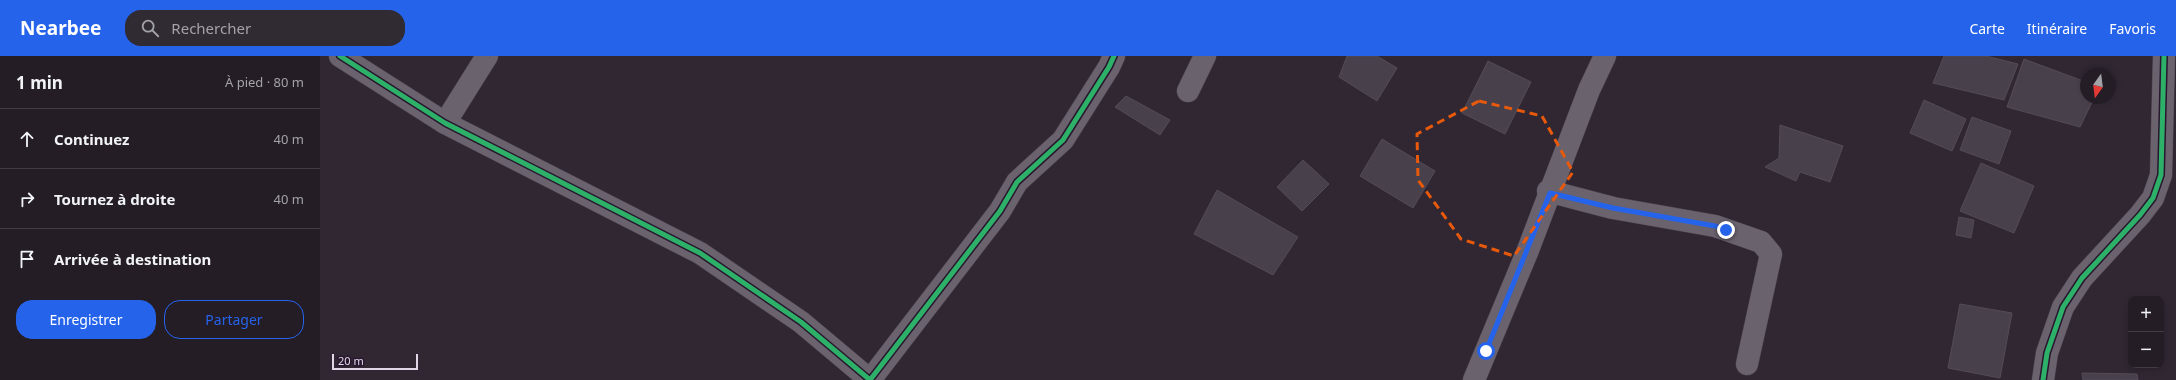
<!DOCTYPE html>
<html lang="fr">
<meta charset="utf-8">
<style>
body{margin:0;font-family:"Noto Sans",sans-serif;background:#302a32;color:#f1f3f6}
.controls{position:absolute;right:12px;bottom:12px;display:grid;overflow:hidden;border-radius:8px;box-shadow:0 2px 6px #0003}
.controls button{width:36px;height:36px;display:grid;place-items:center;padding:0;border:0;border-bottom:1px solid #413b43;background:#241d26;color:#f1f3f6;font:20px sans-serif}
.compass{position:absolute;left:1760px;top:12px;width:36px;height:36px;border-radius:50%;background:#241d26;box-shadow:0 2px 6px #0003;rotate:194deg}
.scale{position:absolute;left:12px;bottom:10px;width:86px;box-sizing:border-box;padding-left:4px;border:2px solid #e1d6e6;border-top:0;font-size:11px;line-height:14px;white-space:nowrap;color:#e1d6e6;-webkit-text-stroke:3px #28172f;paint-order:stroke}
.stop{position:absolute;width:12px;height:12px;margin:-9px;border:3px solid #2563eb;border-radius:50%;background:#fff}
.stop.end{background:#2563eb;border-color:#fff;box-shadow:0 1px 4px #0008}
.list{margin:0;padding:0;list-style:none}
h2{display:flex;justify-content:space-between;align-items:center;height:52px;margin:0;padding:0 16px;font-size:17px}
h2 small{font-size:13px;font-weight:400;color:#a3a2a7}
.list li{display:grid;grid-template-columns:26px 1fr auto;gap:12px;align-items:center;box-sizing:border-box;height:60px;padding:0 16px;border-top:1px solid #413b43}
.list b{display:block;font-size:15px;white-space:nowrap}
.list em{font-size:13px;font-style:normal;color:#a3a2a7}
.actions{display:flex;gap:8px;padding:12px 16px}
.actions a{flex:1;padding:9px 0;border:1px solid #2563eb;border-radius:16px;text-align:center;font-size:14px;color:#2563eb}
.actions .main{background:#2563eb;color:#fff}
.icon{flex:none;width:22px;height:22px;fill:none;stroke:currentColor;stroke-width:2;stroke-linecap:round;stroke-linejoin:round}
.map{position:relative;flex:none;width:1856px;height:324px;overflow:hidden}
header{display:flex;align-items:center;gap:24px;box-sizing:border-box;height:56px;padding:0 20px;background:#2563eb;color:#fff}
header strong{font-size:19px}
nav{display:flex;gap:22px;margin-inline-start:auto;font-size:14px}
.search{width:280px;height:36px;background:#302a32;display:flex;align-items:center;gap:10px;box-sizing:border-box;padding:0 14px;border-radius:16px;color:#a3a2a7;font-size:15px}
main{display:flex}
aside{flex:1;background:#241d26}
.map>svg:first-child{display:block}
</style>
<header>
<strong>Nearbee</strong>
<div class="search"><svg class="icon" aria-label="search" viewBox="0 0 24 24"><circle cx="10" cy="10" r="6"/><path d="M15 15l6 6"/></svg>Rechercher</div>
<nav><a>Carte</a><a>Itinéraire</a><a>Favoris</a></nav>
</header>
<main>
<aside>
<h2>1 min<small>À pied · 80 m</small></h2>
<ul class="list">
<li><svg class="icon" aria-label="ahead" viewBox="0 0 24 24"><path d="M12 20V5M6 11l6-6 6 6"/></svg><div><b>Continuez</b></div><em>40 m</em></li>
<li><svg class="icon" aria-label="right" viewBox="0 0 24 24"><path d="M7 20v-9h11M14 6l5 5-5 5"/></svg><div><b>Tournez à droite</b></div><em>40 m</em></li>
<li><svg class="icon" aria-label="arrive" viewBox="0 0 24 24"><path d="M6 21V4h12l-3 4 3 4H6"/></svg><div><b>Arrivée à destination</b></div></li>
</ul>
<div class="actions"><a class="main">Enregistrer</a><a>Partager</a></div>
</aside>
<div class="map">
<svg width="1856" height="324" viewBox="0 0 1856 324">
<rect width="100%" height="100%" fill="#302733"/>
<g fill="#48414c" stroke="#534b56">
<polygon points="1027,0 1057,0 1077,12 1057,45 1019,21"/>
<polygon points="1624,0 1666,0 1698,8 1684,44 1613,27"/>
<polygon points="1704,3 1766,26 1766,42 1774,42 1760,71 1687,51"/>
<polygon points="1168,5 1211,26 1185,78 1142,57"/>
<polygon points="806,40 850,64 840,79 795,51"/>
<polygon points="1604,44 1646,63 1632,95 1590,77"/>
<polygon points="1652,61 1691,75 1679,108 1640,94"/>
<polygon points="1460,69 1523,90 1510,126 1480,116 1476,125 1445,111 1459,102"/>
<polygon points="1062,83 1115,115 1093,152 1040,120"/>
<polygon points="983,104 1009,128 982,155 957,131"/>
<polygon points="1661,107 1714,130 1694,177 1640,155"/>
<polygon points="897,134 978,181 953,219 874,178"/>
<polygon points="1639,161 1654,164 1651,182 1636,179"/>
<polygon points="1640,248 1692,257 1680,322 1628,312"/>
<polygon points="1762,317 1817,318 1818,324 1763,324"/>
</g>
<g fill="none" stroke-linecap="round" stroke-linejoin="round">
<defs>
<g id="minor">
<polyline points="20,0 125,67 380,197 481,266 550,324"/>
<polyline points="868,35 885,0"/>
<polyline points="125,67 167,0"/>
<polyline points="1228,135 1293,152 1395,170 1441,186 1451,198 1427,308"/>
<polyline points="550,324 680,155 697,126 743,84 789,11 794,0"/>
<polyline points="1154,324 1208,194 1269,34 1285,0"/>
<polyline points="1723,324 1727,297 1743,251 1762,222 1820,159 1833,142 1841,119 1844,0"/>
</g>
</defs>
<use href="#minor" stroke="#4c444f" stroke-width="23"/>
<use href="#minor" stroke="#6a626d" stroke-width="22"/>
<defs>
<g id="cycleway">
<polyline points="20,0 125,67 380,197 481,266 550,324"/>
<polyline points="550,324 680,155 697,126 743,84 789,11 794,0"/>
<polyline points="1723,324 1727,297 1743,251 1762,222 1820,159 1833,142 1841,119 1844,0"/>
</g>
</defs>
<use href="#cycleway" stroke="#28172f" stroke-width="8"/>
<use href="#cycleway" stroke="#2db169" stroke-width="5"/>
</g>
<g fill="none" stroke-linecap="round" stroke-linejoin="round">
<polyline stroke="#2563eb" stroke-width="5" points="1166,295 1230,137 1293,152 1395,170 1406,174"/>
</g>
<path fill="none" stroke="#e8590c" stroke-width="3" stroke-dasharray="8 5" stroke-linejoin="round" d="M1159,45L1222,60L1253,116L1194,200L1141,183L1098,124L1097,78Z"/>
</svg>
<div class="controls">
<button>+</button>
<button>−</button>
</div>
<svg class="compass" viewBox="-18 -18 36 36"><path d="M0-13l5 13h-10z" fill="#e53935"/><path d="M0 13l5-13h-10z" fill="#a3a2a7"/></svg>
<div class="scale">20 m</div>
<div class="stop" style="left:1166px;top:295px"></div>
<div class="stop end" style="left:1406px;top:174px"></div>
</div>
</main>
